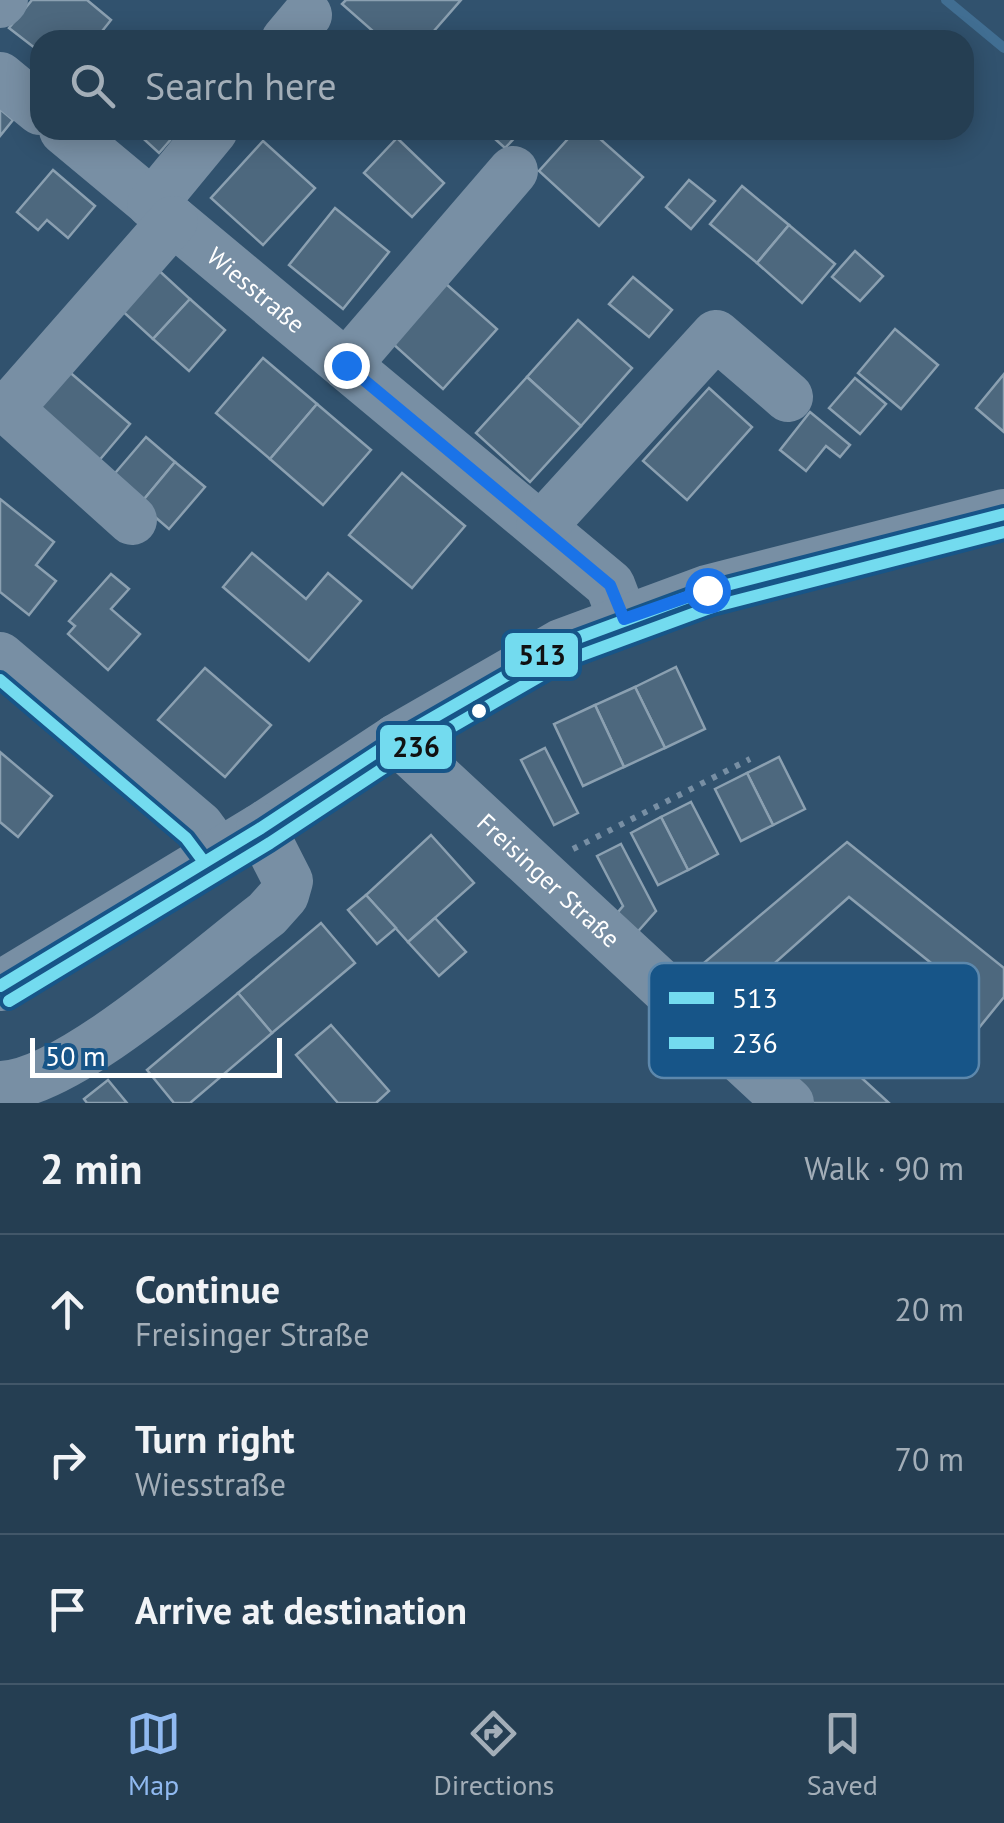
<!DOCTYPE html>
<meta charset="utf-8">
<style>
body{margin:0;font-family:"PT Sans",sans-serif;background:#31495c;color:#f1f3f6}
.scale{position:absolute;left:30px;bottom:25px;width:252px;box-sizing:border-box;padding-left:10px;border:5px solid #fff;border-top:0;font-size:28px;line-height:35px;white-space:nowrap;color:#fff;-webkit-text-stroke:8px #175588;paint-order:stroke}
.stop{position:absolute;width:30px;height:30px;margin:-22px;border:8px solid #1a73e8;border-radius:50%;background:#fff}
.stop.end{background:#1a73e8;border-color:#fff;box-shadow:0 2px 10px #0008}
.list{margin:0;padding:0;list-style:none}
h2{display:flex;justify-content:space-between;align-items:center;height:130px;margin:0;padding:0 40px;font-size:42px}
h2 small{font-size:32px;font-weight:400;color:#a3aeb8}
.list li{display:grid;grid-template-columns:65px 1fr auto;gap:30px;align-items:center;box-sizing:border-box;height:150px;padding:0 40px;border-top:2px solid #425769}
.list b{display:block;font-size:38px;white-space:nowrap}
.list p{margin:0;font-size:32px;white-space:nowrap;color:#a3aeb8}
.list em{font-size:32px;font-style:normal;color:#a3aeb8}
.icon{flex:none;width:55px;height:55px;fill:none;stroke:currentColor;stroke-width:2;stroke-linecap:round;stroke-linejoin:round}
.map{position:relative;flex:none;width:1004px;height:1103px;overflow:hidden}
.search{position:absolute;background:#253e52;box-shadow:0 5px 25px #0003;left:30px;right:30px;top:30px;height:110px;display:flex;align-items:center;gap:25px;box-sizing:border-box;padding:0 35px;border-radius:30px;color:#a3aeb8;font-size:38px}
.sheet{height:580px;background:#253e52}
nav{display:flex;justify-content:space-around;align-items:center;box-sizing:border-box;height:140px;border-top:2px solid #425769;background:#253e52;font-size:28px;color:#a3aeb8}
nav a{display:grid;justify-items:center;gap:5px}
nav .on{color:#90b9f0}
.map>svg:first-child{display:block}
</style>
<div class="map">
<svg width="1004" height="1103" viewBox="0 0 1004 1103">
<rect width="100%" height="100%" fill="#31526e"/>
<g fill="none" stroke-linecap="round" stroke-linejoin="round">
<polyline stroke="#416e92" stroke-width="10" points="946,0 1004,48"/>
</g>
<g fill="#4d687e" stroke="#8ba0b1" stroke-width="2.5">
<polygon points="32,0 87,0 111,20 95,40 40,40 40,52 9,28"/>
<polygon points="346,0 461,0 426,40 383,40 342,4"/>
<polygon points="0,109 13,120 0,136"/>
<polygon points="134,130 179,130 159,153"/>
<polygon points="485,130 522,130 505,148"/>
<polygon points="576,130 590,130 643,177 599,226 539,171"/>
<polygon points="397,138 444,183 412,217 364,173"/>
<polygon points="263,141 315,188 263,245 211,198"/>
<polygon points="53,170 95,206 68,238 47,220 38,230 17,212"/>
<polygon points="689,180 715,201 691,229 666,207"/>
<polygon points="742,186 789,225 757,263 710,224"/>
<polygon points="335,208 389,252 343,309 289,265"/>
<polygon points="789,225 835,264 802,303 757,263"/>
<polygon points="855,251 883,276 860,301 832,277"/>
<polygon points="154,266 190,299 153,339 118,307"/>
<polygon points="633,277 672,310 649,337 609,304"/>
<polygon points="445,283 497,329 443,389 392,343"/>
<polygon points="190,299 225,330 189,371 153,339"/>
<polygon points="578,320 632,368 581,426 527,377"/>
<polygon points="895,329 938,365 901,409 858,373"/>
<polygon points="263,358 317,404 270,459 216,413"/>
<polygon points="66,369 130,424 97,463 33,408"/>
<polygon points="1004,374 1004,432 976,408"/>
<polygon points="527,377 581,426 530,482 476,433"/>
<polygon points="855,378 886,404 860,434 829,408"/>
<polygon points="709,388 752,427 687,500 643,461"/>
<polygon points="317,404 371,450 323,505 270,459"/>
<polygon points="810,412 850,445 840,457 826,446 806,471 780,450"/>
<polygon points="146,437 175,462 140,504 110,479"/>
<polygon points="175,462 205,487 169,529 140,504"/>
<polygon points="402,473 465,526 412,588 349,535"/>
<polygon points="0,499 54,542 36,565 56,581 29,615 0,592"/>
<polygon points="252,553 306,599 328,573 361,601 309,661 223,587"/>
<polygon points="111,574 129,589 111,609 140,634 108,670 68,634 75,626 69,621"/>
<polygon points="676,667 705,729 665,748 635,687"/>
<polygon points="205,668 271,725 225,777 158,720"/>
<polygon points="635,687 665,748 624,767 595,705"/>
<polygon points="595,705 624,767 583,786 554,724"/>
<polygon points="545,748 578,813 554,825 521,760"/>
<polygon points="0,752 52,796 18,837 0,822"/>
<polygon points="779,757 805,809 773,825 747,773"/>
<polygon points="747,773 773,825 741,841 715,789"/>
<polygon points="691,802 718,854 688,870 661,817"/>
<polygon points="661,817 688,870 658,885 631,833"/>
<polygon points="431,835 474,883 408,942 366,895"/>
<polygon points="847,842 1004,968 1004,997 978,1029 937,995 951,979 849,897 749,986 736,971 724,982 705,962"/>
<polygon points="621,844 656,911 633,937 613,918 623,906 597,856"/>
<polygon points="366,895 396,928 377,944 348,910"/>
<polygon points="435,918 466,952 439,976 408,942"/>
<polygon points="321,923 355,963 272,1033 238,993"/>
<polygon points="238,993 272,1033 190,1103 174,1103 147,1070"/>
<polygon points="331,1025 389,1091 376,1103 338,1103 296,1055"/>
<polygon points="829,1048 889,1103 802,1103 776,1079 795,1058"/>
<polygon points="108,1080 127,1103 87,1103 84,1099"/>
</g>
<g fill="none" stroke-linecap="round" stroke-linejoin="round">
<polyline stroke="#788fa4" stroke-width="6" stroke-dasharray="5 8" stroke-linecap="butt" points="573,849 750,759"/>
<g stroke="#788fa4" stroke-width="50">
<polyline points="0,3 3,0"/>
<polyline points="286,40 307,15"/>
<polyline points="0,77 40,110"/>
<path id="s1" d="M64,130L610,585L623,619"/>
<polyline points="152,204 213,130"/>
<polyline points="346,365 513,171"/>
<polyline points="132,520 8,409 173,221"/>
<polyline points="541,527 716,335 788,397"/>
<polyline points="0,657 199,826 218,852"/>
<path id="s2" d="M396,739L789,1103"/>
<polyline points="0,986 261,828 396,739 561,644 707,590 1004,514"/>
<path d="M0,1086C68,1085 209,958 267,914L284,895L288,881L261,828"/>
</g>
<defs>
<polyline id="bus-1" points="0,986 261,828 396,739 561,644 707,590 1004,514"/>
<g id="bus-2">
<polyline points="0,680 186,838 204,862"/>
<polyline points="9,1001 270,843 405,754 568,660 712,607 1004,532"/>
</g>
</defs>
<use href="#bus-1" stroke="#175588" stroke-width="20"/>
<use href="#bus-2" stroke="#175588" stroke-width="20"/>
<use href="#bus-1" stroke="#73dbef" stroke-width="12"/>
<use href="#bus-2" stroke="#73dbef" stroke-width="12"/>
</g>
<g fill="none" stroke-linecap="round" stroke-linejoin="round">
<polyline stroke="#1a73e8" stroke-width="12" points="346,365 610,585 624,619 707,590"/>
</g>
<circle fill="#fff" stroke="#175588" stroke-width="4" cx="479" cy="711" r="9"/>
<g text-anchor="middle" stroke-width="8" stroke-linejoin="round" paint-order="stroke">
<g font-size="25" fill="#fff" stroke="#175588">
<text dy="9" stroke="none"><textPath href="#s1" startOffset="250">Wiesstraße</textPath></text>
<text dy="9" stroke="none"><textPath href="#s2" startOffset="208">Freisinger Straße</textPath></text>
</g>
</g>
<rect x="649" y="963" width="330" height="115" rx="15" fill="#175588" stroke="#5d88ac" stroke-width="2.5"/>
<rect x="669" y="992" width="45" height="12" fill="#73dbef"/>
<rect x="669" y="1037" width="45" height="12" fill="#73dbef"/>
<g font-size="28" fill="#fff">
<text x="732" y="1008">513</text>
<text x="732" y="1053">236</text>
</g>
<g stroke="#175588" stroke-width="4">
<rect x="503" y="631" width="77" height="48" rx="10" fill="#73dbef"/>
<rect x="378" y="723" width="76" height="48" rx="10" fill="#73dbef"/>
</g>
<g font-size="28" text-anchor="middle" font-weight="bold" fill="#111">
<text x="542" y="665">513</text>
<text x="416" y="757">236</text>
</g>
</svg>
<div class="scale">50 m</div>
<div class="stop" style="left:707px;top:590px"></div>
<div class="stop end" style="left:346px;top:365px"></div>
<div class="search"><svg class="icon" aria-label="search" viewBox="0 0 24 24"><circle cx="10" cy="10" r="6"/><path d="M15 15l6 6"/></svg>Search here</div>
</div>
<section class="sheet">
<h2>2 min<small>Walk · 90 m</small></h2>
<ul class="list">
<li><svg class="icon" aria-label="ahead" viewBox="0 0 24 24"><path d="M12 20V5M6 11l6-6 6 6"/></svg><div><b>Continue</b><p>Freisinger Straße</p></div><em>20 m</em></li>
<li><svg class="icon" aria-label="right" viewBox="0 0 24 24"><path d="M7 20v-9h11M14 6l5 5-5 5"/></svg><div><b>Turn right</b><p>Wiesstraße</p></div><em>70 m</em></li>
<li><svg class="icon" aria-label="arrive" viewBox="0 0 24 24"><path d="M6 21V4h12l-3 4 3 4H6"/></svg><div><b>Arrive at destination</b></div></li>
</ul>
</section>
<nav>
<a class="on"><svg class="icon" aria-label="map" viewBox="0 0 24 24"><path d="M3 6l6-2 6 2 6-2v14l-6 2-6-2-6 2zM9 4v14M15 6v14"/></svg>Map</a>
<a><svg class="icon" aria-label="directions" viewBox="0 0 24 24"><path d="M12 3l9 9-9 9-9-9zM9 14v-3h6M13 9l2 2-2 2"/></svg>Directions</a>
<a><svg class="icon" aria-label="saved" viewBox="0 0 24 24"><path d="M7 4h10v16l-5-4-5 4z"/></svg>Saved</a>
</nav>
